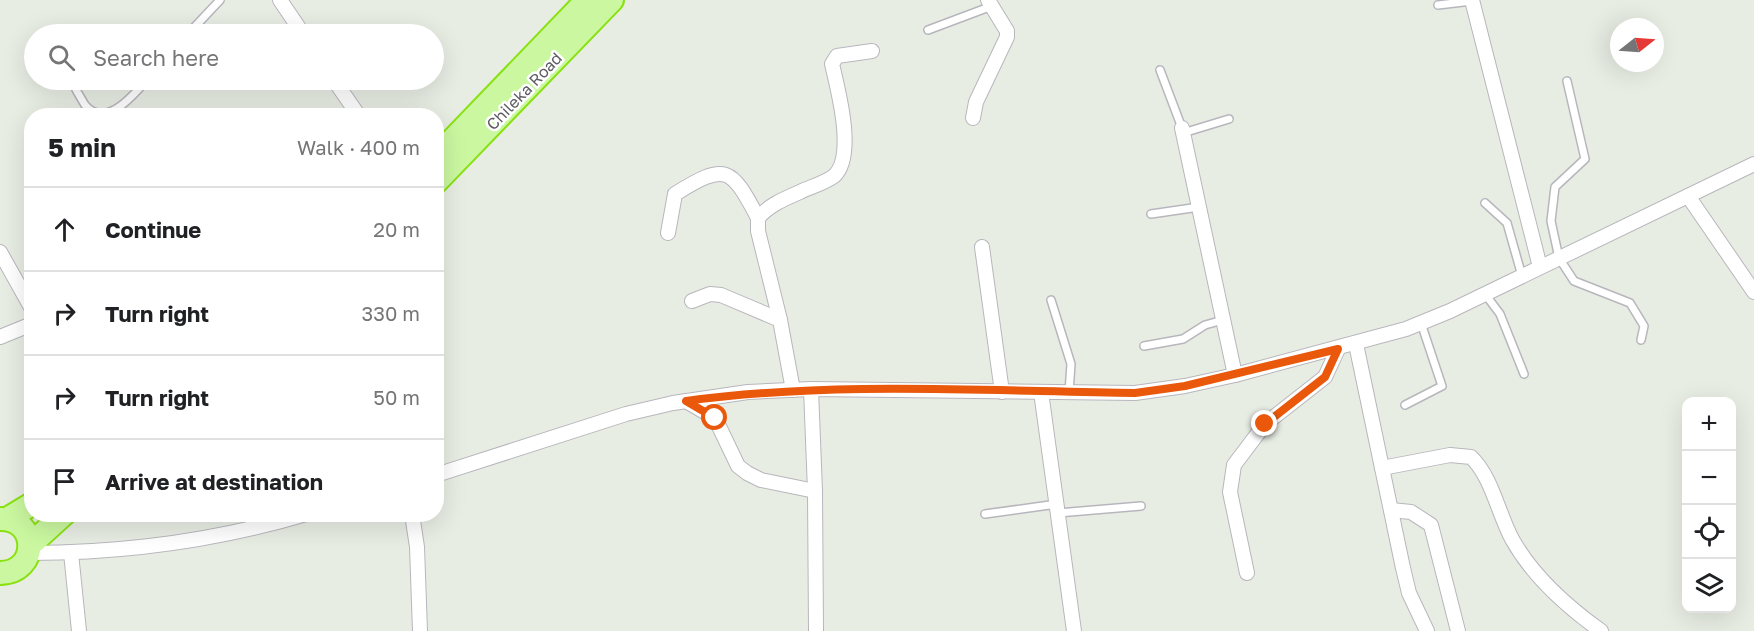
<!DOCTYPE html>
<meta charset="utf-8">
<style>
body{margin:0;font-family:"Golos Text",sans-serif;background:#f6f6f6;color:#202124}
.controls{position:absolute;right:18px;bottom:18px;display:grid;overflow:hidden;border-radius:12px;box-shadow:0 6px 24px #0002}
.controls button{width:54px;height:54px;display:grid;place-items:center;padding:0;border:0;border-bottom:2px solid #e0e0e0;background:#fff;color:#202124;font:30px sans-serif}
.compass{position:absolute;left:1610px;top:18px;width:54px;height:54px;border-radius:50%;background:#fff;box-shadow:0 6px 24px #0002;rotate:73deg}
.stop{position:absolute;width:18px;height:18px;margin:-14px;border:4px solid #ea580c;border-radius:50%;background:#fff}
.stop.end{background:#ea580c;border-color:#fff;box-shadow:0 2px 6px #0008}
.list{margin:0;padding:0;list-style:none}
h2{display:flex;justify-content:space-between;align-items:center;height:78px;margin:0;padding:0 24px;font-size:26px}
h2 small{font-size:20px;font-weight:400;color:#757577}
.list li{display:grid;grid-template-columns:39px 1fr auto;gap:18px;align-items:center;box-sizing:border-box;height:84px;padding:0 24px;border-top:2px solid #e0e0e0}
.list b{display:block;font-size:22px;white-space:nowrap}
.list em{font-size:20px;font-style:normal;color:#757577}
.icon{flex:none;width:33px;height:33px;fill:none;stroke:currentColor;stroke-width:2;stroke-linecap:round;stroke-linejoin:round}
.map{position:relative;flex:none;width:1754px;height:631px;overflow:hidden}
.search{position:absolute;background:#fff;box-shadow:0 6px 24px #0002;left:24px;top:24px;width:420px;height:66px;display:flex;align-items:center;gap:15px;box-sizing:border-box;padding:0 21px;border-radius:33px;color:#757577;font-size:22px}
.panel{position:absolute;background:#fff;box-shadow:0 6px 24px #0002;left:24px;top:108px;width:420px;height:414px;border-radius:24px}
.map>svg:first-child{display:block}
</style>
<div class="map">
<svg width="1754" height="631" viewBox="0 0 1754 631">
<rect width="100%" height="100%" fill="#e8ede4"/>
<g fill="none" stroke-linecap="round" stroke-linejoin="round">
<defs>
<g id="service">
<polyline points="1438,5 1472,1"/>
<polyline points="928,30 992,6"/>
<polyline points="188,34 220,0"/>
<polyline points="1160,70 1182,128"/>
<path d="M71,80C75,88 80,97 85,105C106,130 134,94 147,80"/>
<polyline points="1567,81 1585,159 1555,187 1551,221 1559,258 1574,281 1630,303 1644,326 1641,340"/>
<polyline points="1183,133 1229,119"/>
<polyline points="1485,203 1507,223 1522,276"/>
<polyline points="1151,214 1199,207"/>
<polyline points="1485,294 1500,314 1524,374"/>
<polyline points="1051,300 1071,364 1069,392"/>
<polyline points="1144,346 1183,339 1205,325 1223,320"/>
<polyline points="1405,405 1442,386 1421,323"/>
<polyline points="1058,513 1141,506"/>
<polyline points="985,514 1057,504"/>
</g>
<g id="minor">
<polyline points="280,0 303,34"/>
<polyline points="1472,0 1540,267"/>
<polyline points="334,80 359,116"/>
<polyline points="973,118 976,102 1007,37 1007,31 988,0"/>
<polyline points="1182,128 1235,375"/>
<polyline points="1688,196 1754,292"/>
<path d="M668,233L675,194C726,162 731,167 758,218"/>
<polyline points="982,247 1002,392"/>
<polyline points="0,252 32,309"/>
<polyline points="692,301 710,294 721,295 780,320"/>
<polyline points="0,337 32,324"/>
<polyline points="1356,344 1403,568 1409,593 1427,631"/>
<polyline points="811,389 815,491 816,631"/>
<path d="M793,390L780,320L758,231V218C769,205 784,199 800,192C810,187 825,183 834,176C856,156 838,90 832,64L837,56L872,51"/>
<polyline points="1041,392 1074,631"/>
<polyline points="686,401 715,418 738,466 747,473 761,480 815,491"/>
<path d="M1382,468L1450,455L1471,457C1492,477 1498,513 1512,539C1533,577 1566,606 1601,631"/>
<polyline points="436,475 626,414 673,403 748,392 811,389 1135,393 1185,386 1235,375 1406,329 1450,311 1754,164"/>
<polyline points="1391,510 1411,512 1431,525 1458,631"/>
<polyline points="412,514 417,547 420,631"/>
<path d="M30,553C124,553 215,541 306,514"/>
<polyline points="71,553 79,631"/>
<polyline points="1247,573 1230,492 1234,465 1265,424 1325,377 1338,349"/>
</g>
<g id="trunk">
<polyline points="436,157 587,0"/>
<polyline points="436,182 612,0"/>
<path d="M0,519C39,518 39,573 0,573"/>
<polyline points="7,519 32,504"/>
<polyline points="30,545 64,514"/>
</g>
</defs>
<use href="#service" stroke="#b8b6bd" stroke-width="10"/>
<use href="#minor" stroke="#b8b6bd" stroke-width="16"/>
<use href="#trunk" stroke="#89e110" stroke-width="26"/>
<use href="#service" stroke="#fff" stroke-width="7"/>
<use href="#minor" stroke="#fff" stroke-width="14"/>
<use href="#trunk" stroke="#caf7a0" stroke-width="22"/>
</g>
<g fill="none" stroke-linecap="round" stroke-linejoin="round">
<path stroke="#ea580c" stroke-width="8" d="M715,418L686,401C834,381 985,391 1135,393L1185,386L1338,349L1325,377L1265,424"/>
</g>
<g text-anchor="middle" stroke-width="5" stroke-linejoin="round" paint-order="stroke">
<g font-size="16" fill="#5e5c63" stroke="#fff">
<text transform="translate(524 91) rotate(-46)" y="6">Chileka Road</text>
</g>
</g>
</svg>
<div class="controls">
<button>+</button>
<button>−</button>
<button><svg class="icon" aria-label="locate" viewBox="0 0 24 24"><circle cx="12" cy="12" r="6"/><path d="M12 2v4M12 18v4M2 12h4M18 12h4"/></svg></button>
<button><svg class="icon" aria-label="layers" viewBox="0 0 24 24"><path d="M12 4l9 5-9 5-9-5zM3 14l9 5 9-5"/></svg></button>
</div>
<svg class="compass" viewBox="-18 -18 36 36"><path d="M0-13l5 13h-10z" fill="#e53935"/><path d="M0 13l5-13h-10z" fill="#757577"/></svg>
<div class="stop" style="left:715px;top:418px"></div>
<div class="stop end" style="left:1265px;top:424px"></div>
<div class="search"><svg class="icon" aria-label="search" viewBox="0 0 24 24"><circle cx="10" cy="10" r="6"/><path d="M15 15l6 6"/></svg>Search here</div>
<section class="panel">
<h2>5 min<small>Walk · 400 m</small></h2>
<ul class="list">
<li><svg class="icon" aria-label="ahead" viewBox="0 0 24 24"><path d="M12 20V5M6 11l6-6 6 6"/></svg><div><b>Continue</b></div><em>20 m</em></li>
<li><svg class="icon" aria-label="right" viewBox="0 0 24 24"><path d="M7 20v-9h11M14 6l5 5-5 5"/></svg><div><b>Turn right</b></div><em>330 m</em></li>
<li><svg class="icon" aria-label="right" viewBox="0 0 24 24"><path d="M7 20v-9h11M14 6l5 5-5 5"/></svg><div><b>Turn right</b></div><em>50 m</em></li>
<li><svg class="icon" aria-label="arrive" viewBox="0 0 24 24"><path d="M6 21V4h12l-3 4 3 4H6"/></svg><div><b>Arrive at destination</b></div></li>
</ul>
</section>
</div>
